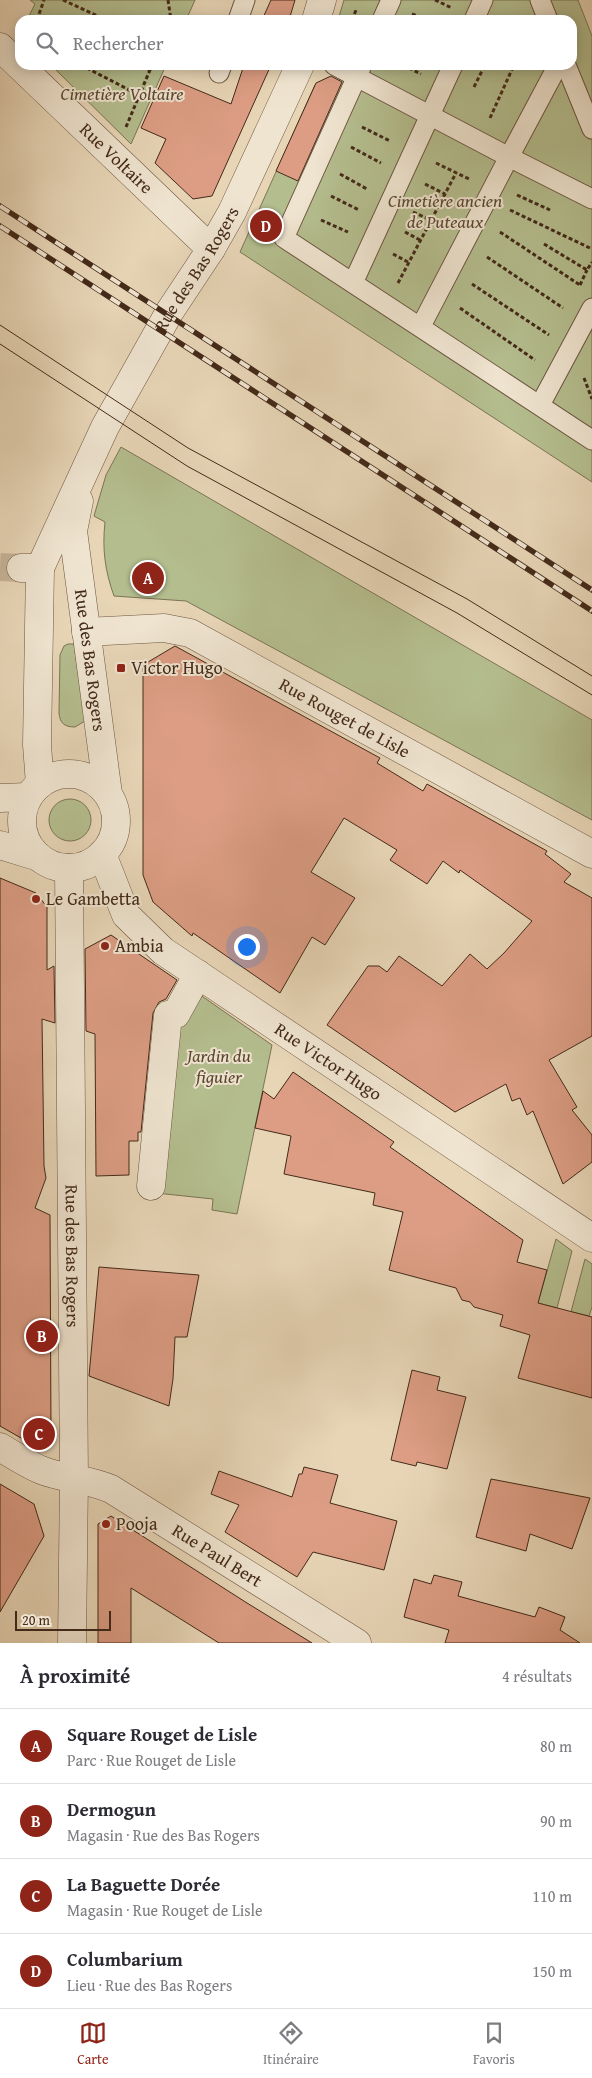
<!DOCTYPE html>
<html lang="fr">
<meta charset="utf-8">
<style>
body{margin:0;font-family:"Gentium Book Plus",serif;background:#f2f2f3;color:#2b2b33}
.scale{position:absolute;left:15px;bottom:12px;width:96px;box-sizing:border-box;padding-left:5px;border:2px solid #442a19;border-top:0;font-size:14px;line-height:18px;white-space:nowrap;color:#442a19;-webkit-text-stroke:4px #efe4d0;paint-order:stroke}
.you{position:absolute;left:246px;top:946px;width:18px;height:18px;margin:-12px;border:4px solid #fff;border-radius:50%;background:#1a73e8;box-shadow:0 0 0 8px #1a73e833}
.badge{display:grid;place-items:center;width:32px;height:32px;border-radius:50%;background:#8f2418;color:#fff;font-size:16px;font-weight:700}
.pin{position:absolute;translate:-50% -50%;border:2px solid #fff;box-shadow:0 1px 5px #0006}
.list{margin:0;padding:0;list-style:none}
h2{display:flex;justify-content:space-between;align-items:center;height:65px;margin:0;padding:0 20px;font-size:21px}
h2 small{font-size:16px;font-weight:400;color:#7c7c81}
.list li{display:grid;grid-template-columns:32px 1fr auto;gap:15px;align-items:center;box-sizing:border-box;height:75px;padding:0 20px;border-top:1px solid #e1e1e2}
.list b{display:block;font-size:19px;white-space:nowrap}
.list p{margin:0;font-size:16px;white-space:nowrap;color:#7c7c81}
.list em{font-size:16px;font-style:normal;color:#7c7c81}
.icon{flex:none;width:28px;height:28px;fill:none;stroke:currentColor;stroke-width:2;stroke-linecap:round;stroke-linejoin:round}
.map{position:relative;flex:none;width:592px;height:1643px;overflow:hidden}
.search{position:absolute;background:#fff;box-shadow:0 2px 12px #0003;left:15px;right:15px;top:15px;height:55px;display:flex;align-items:center;gap:12px;box-sizing:border-box;padding:0 18px;border-radius:15px;color:#7c7c81;font-size:19px}
.sheet{height:365px;background:#fff}
nav{display:flex;justify-content:space-around;align-items:center;box-sizing:border-box;height:70px;border-top:1px solid #e1e1e2;background:#fff;font-size:14px;color:#7c7c81}
nav a{display:grid;justify-items:center;gap:2px}
nav .on{color:#8f2418}
.map>svg:first-child{display:block}
</style>
<div class="map">
<svg width="592" height="1643" viewBox="0 0 592 1643">
<rect width="100%" height="100%" fill="#e7d5b6"/>
<filter id="stains"><feTurbulence type="fractalNoise" baseFrequency=".004" numOctaves="4"/><feColorMatrix values="0 0 0 0 .2 0 0 0 0 .09 0 0 0 0 .02 0 0 0 .5 -.17"/></filter>
<radialGradient id="worn" r=".72"><stop offset=".6" stop-color="#630" stop-opacity="0"/><stop offset="1" stop-color="#630" stop-opacity=".3"/></radialGradient>
<g fill="#b4bd8e" stroke="#7c7454">
<polygon points="30,0 195,0 186,20 27,20 35,4"/>
<polygon points="344,0 578,0 592,36 592,482 240,252 315,85 338,82 348,65 572,65 572,20 338,20"/>
<polygon points="51,65 166,65 131,144"/>
<path d="M121,447L592,720V820L186,601L114,596C105,571 102,549 105,522L94,516L106,475Z"/>
<path d="M68,644H74L85,721L75,727C64,727 60,723 59,713L60,655L64,646Z"/>
<circle cx="70" cy="820" r="21"/>
<polygon points="196,992 272,1045 237,1214 212,1210 213,1199 156,1193 175,1027"/>
<polygon points="556,1239 572,1251 557,1308 538,1303"/>
<polygon points="585,1259 592,1264 592,1307 589,1316 571,1312"/>
</g>
<g fill="#dc9d84" stroke="#442a19">
<polygon points="271,0 295,0 289,20 262,20"/>
<polygon points="244,65 271,65 212,196 193,199 155,163 166,139 141,128 164,76 231,104"/>
<polygon points="331,76 342,82 298,181 276,171 316,83"/>
<polygon points="175,646 380,758 377,763 423,791 427,784 547,851 545,854 571,874 564,882 592,898 592,1036 549,1060 577,1107 572,1110 592,1135 592,1162 563,1184 533,1111 527,1115 520,1098 512,1101 506,1084 455,1112 327,1025 368,966 379,966 387,972 399,956 442,986 470,954 487,969 504,953 532,921 460,870 459,873 443,861 427,884 390,860 397,850 344,818 311,872 355,898 325,945 312,937 280,993 193,933 192,936 153,902 143,875 143,665"/>
<polygon points="0,878 36,893 47,907 47,970 54,966 55,1023 42,1019 44,1166 46,1178 35,1208 50,1215 51,1436 35,1446 0,1426"/>
<polygon points="111,935 177,980 166,999 159,1002 153,1013 141,1132 138,1132 138,1141 129,1141 129,1175 96,1176 95,1034 86,1031 85,949"/>
<polygon points="293,1072 394,1142 390,1147 523,1240 517,1262 547,1270 538,1303 592,1317 592,1398 518,1378 530,1335 500,1326 503,1315 474,1307 470,1302 462,1300 456,1288 389,1270 403,1212 373,1205 375,1193 284,1174 291,1136 255,1128 263,1091 274,1099"/>
<polygon points="99,1267 199,1275 187,1337 175,1337 173,1379 169,1406 89,1376"/>
<polygon points="412,1370 440,1377 437,1390 466,1397 447,1469 417,1462 416,1466 391,1460"/>
<polygon points="304,1467 338,1475 330,1503 397,1521 384,1570 313,1552 297,1577 225,1532 239,1505 211,1494 219,1471 292,1497 299,1474 302,1474"/>
<polygon points="491,1479 590,1498 572,1549 530,1534 526,1551 476,1537"/>
<polygon points="0,1484 34,1504 44,1536 0,1612"/>
<polygon points="111,1516 247,1603 312,1643 219,1643 131,1588 131,1643 98,1643 98,1524"/>
<polygon points="434,1575 462,1582 458,1596 535,1617 539,1607 565,1617 560,1630 580,1643 445,1643 449,1630 404,1617 414,1579 431,1584"/>
</g>
<g fill="none" stroke-linecap="round" stroke-linejoin="round">
<polyline stroke="#c6b397" stroke-width="28" stroke-dasharray="28 14" stroke-linecap="butt" points="0,567 21,568"/>
<defs>
<g id="service">
<polyline points="540,0 548,20"/>
<polyline points="238,20 245,0"/>
<polyline points="382,20 391,0"/>
<polyline points="474,20 483,0"/>
<polyline points="334,65 509,157 558,65"/>
<polyline points="362,65 284,238 592,440"/>
<polyline points="566,65 592,129"/>
<polyline points="219,73 222,65"/>
<polyline points="353,283 453,65"/>
<polyline points="421,326 509,157 592,199"/>
<polyline points="540,405 592,308"/>
</g>
<g id="pedestrian">
<polyline points="21,568 40,568"/>
<polyline points="151,1186 168,1015 176,1014 198,974"/>
</g>
<g id="minor">
<path id="s1" d="M0,47L211,249"/>
<path id="s2" d="M86,632L164,628L190,633L592,854"/>
<polyline points="0,798 28,797"/>
<polyline points="0,845 39,857"/>
<path id="s3" d="M102,854L126,915L163,951L592,1238"/>
<path id="s4" d="M0,1447C13,1455 27,1464 41,1470C64,1479 89,1479 111,1489L357,1643"/>
</g>
<g id="tertiary">
<polyline points="316,20 322,0"/>
<path id="s5" d="M79,501L73,531L108,794"/>
<circle cx="69" cy="821" r="47"/>
<path id="s6" d="M40,784L37,745L40,568L105,427L170,311L211,249L232,212L300,65"/>
<path id="s7" d="M69,868L74,1479L72,1643"/>
</g>
</defs>
<use href="#service" stroke="#6d5540" stroke-width="21"/>
<use href="#pedestrian" stroke="#6d5540" stroke-width="29"/>
<use href="#minor" stroke="#6d5540" stroke-width="29"/>
<use href="#tertiary" stroke="#6d5540" stroke-width="29"/>
<g stroke="#442a19" stroke-width="3" stroke-dasharray="4 2.5" stroke-linecap="butt">
<polyline points="63,0 106,20"/>
<polyline points="168,0 171,20"/>
<polyline points="435,0 452,8"/>
<polyline points="412,14 427,20"/>
<polyline points="38,16 46,20"/>
<polyline points="505,16 513,20"/>
<polyline points="37,20 44,0"/>
<polyline points="352,20 356,10"/>
<polyline points="81,65 139,95"/>
<polyline points="140,65 150,70"/>
<polyline points="403,65 421,74"/>
<polyline points="474,87 485,65"/>
<polyline points="490,118 514,65"/>
<polyline points="126,127 152,65"/>
<polyline points="362,127 390,141"/>
<polyline points="351,147 381,163"/>
<polyline points="436,163 469,179"/>
<polyline points="340,174 367,189"/>
<polyline points="425,184 445,194"/>
<polyline points="517,195 550,210"/>
<polyline points="331,196 359,210"/>
<polyline points="510,210 592,249"/>
<polyline points="413,212 431,220"/>
<polyline points="321,220 348,232"/>
<polyline points="405,232 420,240"/>
<polyline points="500,232 580,285"/>
<polyline points="544,244 587,270 592,262"/>
<polyline points="393,254 408,262"/>
<polyline points="487,257 563,308"/>
<polyline points="398,283 456,173"/>
<polyline points="472,284 549,335"/>
<polyline points="580,285 587,270"/>
<polyline points="460,308 535,360"/>
<polyline points="584,378 592,399"/>
</g>
<use href="#service" stroke="#efe4d0" stroke-width="19"/>
<use href="#pedestrian" stroke="#efe4d0" stroke-width="28"/>
<use href="#minor" stroke="#efe4d0" stroke-width="28"/>
<use href="#tertiary" stroke="#efe4d0" stroke-width="28"/>
<g stroke="#442a19" stroke-width="1">
<polyline points="0,325 188,448 467,599 592,676"/>
<polyline points="0,344 187,466 457,613 592,695"/>
</g>
<defs>
<g id="rail">
<polyline points="0,206 592,590"/>
<polyline points="0,226 592,611"/>
</g>
</defs>
<use href="#rail" stroke="#442a19" stroke-width="5.5"/>
<use href="#rail" stroke="#efe4d0" stroke-width="4" stroke-dasharray="11" stroke-linecap="butt"/>
</g>
<g fill="#8f2418" stroke="#efe4d0" stroke-width="2">
<rect x="116" y="663" width="10" height="10" rx="2.5"/>
<circle cx="36" cy="899" r="5"/>
<circle cx="105" cy="946" r="5"/>
<circle cx="106" cy="1524" r="5"/>
</g>
<g text-anchor="middle" stroke-width="4" stroke-linejoin="round" paint-order="stroke">
<g font-size="18" font-style="italic" fill="#5a4730" stroke="#efe4d0">
<text x="122" y="100">Cimetière Voltaire</text>
<text x="445" y="207">Cimetière ancien<tspan x="445" dy="21">de Puteaux</tspan></text>
<text x="219" y="1062">Jardin du<tspan x="219" dy="21">figuier</tspan></text>
</g>
<g font-size="18" fill="#442a19" stroke="#efe4d0">
<text dy="6" stroke="none"><textPath href="#s1" startOffset="161">Rue Voltaire</textPath></text>
<text dy="6" stroke="none"><textPath href="#s6" startOffset="554">Rue des Bas Rogers</textPath></text>
<text dy="6" stroke="none"><textPath href="#s5" startOffset="161">Rue des Bas Rogers</textPath></text>
<text dy="6" stroke="none"><textPath href="#s2" startOffset="281">Rue Rouget de Lisle</textPath></text>
<text dy="6" stroke="none"><textPath href="#s3" startOffset="316">Rue Victor Hugo</textPath></text>
<text dy="6" stroke="none"><textPath href="#s7" startOffset="388">Rue des Bas Rogers</textPath></text>
<text dy="6" stroke="none"><textPath href="#s4" startOffset="245">Rue Paul Bert</textPath></text>
</g>
<g font-size="18" fill="#442a19" stroke="#efe4d0" text-anchor="start">
<text x="131" y="674">Victor Hugo</text>
<text x="46" y="905">Le Gambetta</text>
<text x="115" y="952">Ambia</text>
<text x="116" y="1530">Pooja</text>
</g>
</g>
<rect width="100%" height="100%" filter="url(#stains)"/>
<rect width="100%" height="100%" fill="url(#worn)"/>
</svg>
<div class="scale">20 m</div>
<div class="you"></div>
<div class="pin badge" style="left:148px;top:578px">A</div>
<div class="pin badge" style="left:42px;top:1336px">B</div>
<div class="pin badge" style="left:39px;top:1434px">C</div>
<div class="pin badge" style="left:266px;top:226px">D</div>
<div class="search"><svg class="icon" aria-label="search" viewBox="0 0 24 24"><circle cx="10" cy="10" r="6"/><path d="M15 15l6 6"/></svg>Rechercher</div>
</div>
<section class="sheet">
<h2>À proximité<small>4 résultats</small></h2>
<ul class="list">
<li><span class="badge">A</span><div><b>Square Rouget de Lisle</b><p>Parc · Rue Rouget de Lisle</p></div><em>80 m</em></li>
<li><span class="badge">B</span><div><b>Dermogun</b><p>Magasin · Rue des Bas Rogers</p></div><em>90 m</em></li>
<li><span class="badge">C</span><div><b>La Baguette Dorée</b><p>Magasin · Rue Rouget de Lisle</p></div><em>110 m</em></li>
<li><span class="badge">D</span><div><b>Columbarium</b><p>Lieu · Rue des Bas Rogers</p></div><em>150 m</em></li>
</ul>
</section>
<nav>
<a class="on"><svg class="icon" aria-label="map" viewBox="0 0 24 24"><path d="M3 6l6-2 6 2 6-2v14l-6 2-6-2-6 2zM9 4v14M15 6v14"/></svg>Carte</a>
<a><svg class="icon" aria-label="directions" viewBox="0 0 24 24"><path d="M12 3l9 9-9 9-9-9zM9 14v-3h6M13 9l2 2-2 2"/></svg>Itinéraire</a>
<a><svg class="icon" aria-label="saved" viewBox="0 0 24 24"><path d="M7 4h10v16l-5-4-5 4z"/></svg>Favoris</a>
</nav>
